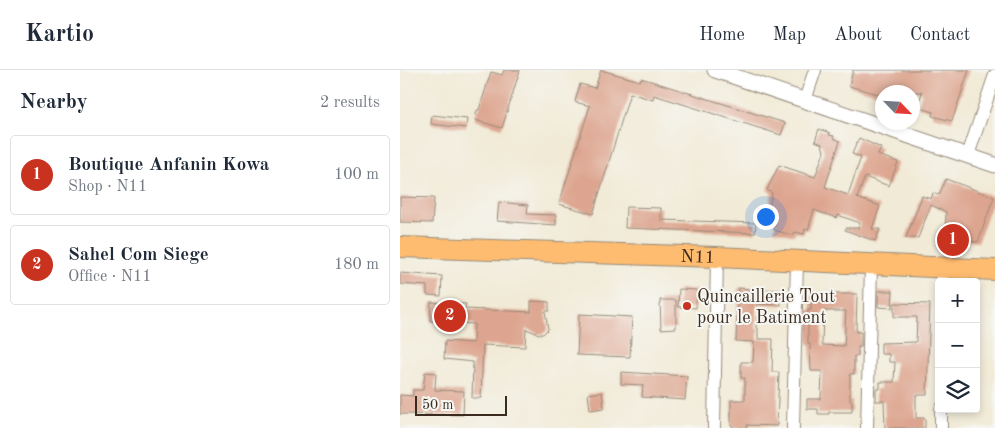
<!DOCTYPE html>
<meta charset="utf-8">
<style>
body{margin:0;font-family:"Old Standard TT",serif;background:#f2f2f3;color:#1f2937}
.controls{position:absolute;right:15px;bottom:15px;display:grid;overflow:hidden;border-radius:5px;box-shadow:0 2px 8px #0003}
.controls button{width:45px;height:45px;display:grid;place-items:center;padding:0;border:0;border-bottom:1px solid #e0e1e3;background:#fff;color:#1f2937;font:25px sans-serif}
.compass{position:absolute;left:475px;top:15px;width:45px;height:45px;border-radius:50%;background:#fff;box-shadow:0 2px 8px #0003;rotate:115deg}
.scale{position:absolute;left:15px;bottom:12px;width:92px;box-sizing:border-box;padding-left:5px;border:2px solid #3b2a1e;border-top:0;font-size:14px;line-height:18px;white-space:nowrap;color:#3b2a1e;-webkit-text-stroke:4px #f6f6f2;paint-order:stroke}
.you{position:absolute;left:365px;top:146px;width:18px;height:18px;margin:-12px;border:4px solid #fff;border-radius:50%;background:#1a73e8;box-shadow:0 0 0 8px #1a73e833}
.badge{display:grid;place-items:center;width:32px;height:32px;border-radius:50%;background:#c8321e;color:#fff;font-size:16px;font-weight:700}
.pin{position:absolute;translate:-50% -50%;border:2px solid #fff;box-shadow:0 1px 5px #0006}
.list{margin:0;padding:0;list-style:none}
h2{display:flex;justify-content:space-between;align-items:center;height:65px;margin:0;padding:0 20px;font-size:21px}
h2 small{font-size:16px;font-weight:400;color:#747a83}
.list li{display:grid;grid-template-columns:32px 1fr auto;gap:15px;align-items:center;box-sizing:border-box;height:80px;margin:0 10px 10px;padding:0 10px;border:1px solid #e0e1e3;border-radius:5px}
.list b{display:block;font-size:19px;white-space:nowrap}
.list p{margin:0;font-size:16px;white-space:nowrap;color:#747a83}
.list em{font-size:16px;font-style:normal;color:#747a83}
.icon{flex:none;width:28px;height:28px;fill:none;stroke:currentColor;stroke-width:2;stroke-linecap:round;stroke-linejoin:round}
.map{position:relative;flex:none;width:595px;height:358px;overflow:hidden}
header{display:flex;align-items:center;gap:30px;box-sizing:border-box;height:70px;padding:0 25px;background:#fff;border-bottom:1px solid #e0e1e3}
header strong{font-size:24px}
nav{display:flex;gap:28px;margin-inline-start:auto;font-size:18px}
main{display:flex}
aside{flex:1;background:#fff}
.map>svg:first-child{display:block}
</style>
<header>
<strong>Kartio</strong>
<nav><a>Home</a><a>Map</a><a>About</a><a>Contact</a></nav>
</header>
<main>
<aside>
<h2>Nearby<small>2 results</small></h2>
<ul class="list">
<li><span class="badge">1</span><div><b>Boutique Anfanin Kowa</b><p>Shop · N11</p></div><em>100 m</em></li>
<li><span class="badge">2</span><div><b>Sahel Com Siege</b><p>Office · N11</p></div><em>180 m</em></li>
</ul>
</aside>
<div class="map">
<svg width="595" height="358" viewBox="0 0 595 358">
<rect width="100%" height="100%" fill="#f6f6f2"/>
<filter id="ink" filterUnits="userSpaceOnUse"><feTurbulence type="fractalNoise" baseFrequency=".02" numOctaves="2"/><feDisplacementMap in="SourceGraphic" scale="10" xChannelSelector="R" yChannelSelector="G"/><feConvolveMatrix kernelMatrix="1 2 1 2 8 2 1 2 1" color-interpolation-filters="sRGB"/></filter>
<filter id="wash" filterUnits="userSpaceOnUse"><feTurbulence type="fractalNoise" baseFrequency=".0096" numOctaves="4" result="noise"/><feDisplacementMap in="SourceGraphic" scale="20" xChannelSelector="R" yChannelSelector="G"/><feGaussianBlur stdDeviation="1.12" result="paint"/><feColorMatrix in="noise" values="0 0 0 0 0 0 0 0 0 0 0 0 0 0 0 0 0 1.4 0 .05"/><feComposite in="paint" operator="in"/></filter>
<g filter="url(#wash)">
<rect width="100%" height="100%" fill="#f1ead6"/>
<g id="blocks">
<g fill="#dda58f" fill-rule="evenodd">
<polygon points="104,0 120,0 102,58 75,50 77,40 79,40 91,2 102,5"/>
<polygon points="201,0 240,11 241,8 385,53 381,65 254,25 253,30 230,23 193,144 159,134 190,36 175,32 180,14 195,18"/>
<polygon points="453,0 569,0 552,51 532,46 533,42 518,37 522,22 482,22 482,25 449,16"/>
<polygon points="32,45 67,49 66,58 31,54"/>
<polygon points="419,59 430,63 429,65 434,66 433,68 440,71 425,117 448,125 461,87 452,84 459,68 481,78 478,85 498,92 489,116 465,107 457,128 480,136 472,159 480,159 475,171 445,160 446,158 458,158 460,153 438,145 437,148 414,140 408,160 405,159 404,164 395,162 394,165 391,165 374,160 376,151 367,149 372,123 367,120 379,95 415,107 424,82 422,74 415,71"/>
<polygon points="546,109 594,127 578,172 545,169 546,142 531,135 518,168 506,168 522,126 531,129 533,123 539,125"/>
<polygon points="0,127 34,128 32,153 0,152"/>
<polygon points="99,132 128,135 127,144 156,145 156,155 97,151"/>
<polygon points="226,137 261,138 261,150 356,153 355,163 225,158"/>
<polygon points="0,203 42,206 41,226 27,225 27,216 0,214"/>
<polygon points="338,218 353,219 353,222 356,223 357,219 381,220 381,235 357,234 356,258 358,258 358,269 373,269 372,302 379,302 377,356 347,355 347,358 333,358 333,356 331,355 331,330 345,330 345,308 341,308 341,292 353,292 354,272 336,271"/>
<polygon points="279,219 297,220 296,238 278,237"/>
<polygon points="478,221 493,221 492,238 478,237"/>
<path d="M411,224H457L456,262H461V277H458V286H454V304H450V331H452V342H429V344H418V339H407V329H421L422,301H411L410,274H408V240H411ZM423,241H446L444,276L422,275Z"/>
<polygon points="260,230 276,230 276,258 261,259"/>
<polygon points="131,231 149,232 149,241 145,241 148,259 143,264 139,264 126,259 125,277 83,275 81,328 72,328 73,292 44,289 45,271 73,273 74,254 30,251 31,232 66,234 65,239 131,242"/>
<polygon points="494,233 530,234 527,325 516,325 516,348 525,348 525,358 485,358 484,331 476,331 476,319 480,319 480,312 494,312 495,292 489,292 489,284 481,284 481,273 516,272 517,247 494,247"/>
<polygon points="179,244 232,247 230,287 177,285"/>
<polygon points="25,302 36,303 35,320 64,321 63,345 0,344 0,325 13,326 13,320 23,320"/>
<polygon points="221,302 287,306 285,330 242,327 243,315 221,314"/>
<polygon points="202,322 204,338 190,340 188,324"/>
</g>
</g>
</g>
<g filter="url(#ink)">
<use href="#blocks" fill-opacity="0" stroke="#968a7a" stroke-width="1"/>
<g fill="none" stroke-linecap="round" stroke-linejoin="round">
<defs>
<g id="minor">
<polyline points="405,30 415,0"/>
<polyline points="568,85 595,5"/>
<polyline points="542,212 543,198"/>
<polyline points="314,358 317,187"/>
<polyline points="393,358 397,191"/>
<polyline points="467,358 471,195"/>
<polyline points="541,358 541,339"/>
</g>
<polyline id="tertiary" points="315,0 595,95"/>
<g id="primary">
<path id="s1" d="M0,177L317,187L595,200"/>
</g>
</defs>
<use href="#minor" stroke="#968a7a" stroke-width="14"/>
<use href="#tertiary" stroke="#968a7a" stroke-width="17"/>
<use href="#primary" stroke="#968a7a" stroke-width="22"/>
<use href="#minor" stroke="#fff" stroke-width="12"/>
<use href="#tertiary" stroke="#fff" stroke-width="15"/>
<use href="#primary" stroke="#febc70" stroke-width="20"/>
</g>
</g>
<circle fill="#c8321e" stroke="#f6f6f2" stroke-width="2" cx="287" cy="236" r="5"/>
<g text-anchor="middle" stroke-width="4" stroke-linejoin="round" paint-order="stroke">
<g font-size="18" fill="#3b2a1e" stroke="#f6f6f2">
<text dy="6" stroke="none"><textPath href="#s1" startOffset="298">N11</textPath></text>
</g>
<g font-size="18" fill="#3b2a1e" stroke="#f6f6f2" text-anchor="start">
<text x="297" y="232">Quincaillerie Tout<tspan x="297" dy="21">pour le Batiment</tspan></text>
</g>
</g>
</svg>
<div class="controls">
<button>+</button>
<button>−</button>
<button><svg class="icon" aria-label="layers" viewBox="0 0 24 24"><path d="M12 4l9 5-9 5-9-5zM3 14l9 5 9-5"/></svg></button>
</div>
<svg class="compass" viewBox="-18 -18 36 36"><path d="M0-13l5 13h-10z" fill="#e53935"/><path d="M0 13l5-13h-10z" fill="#747a83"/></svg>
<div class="scale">50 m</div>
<div class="you"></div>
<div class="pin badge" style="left:553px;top:170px">1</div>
<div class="pin badge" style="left:50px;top:246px">2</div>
</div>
</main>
